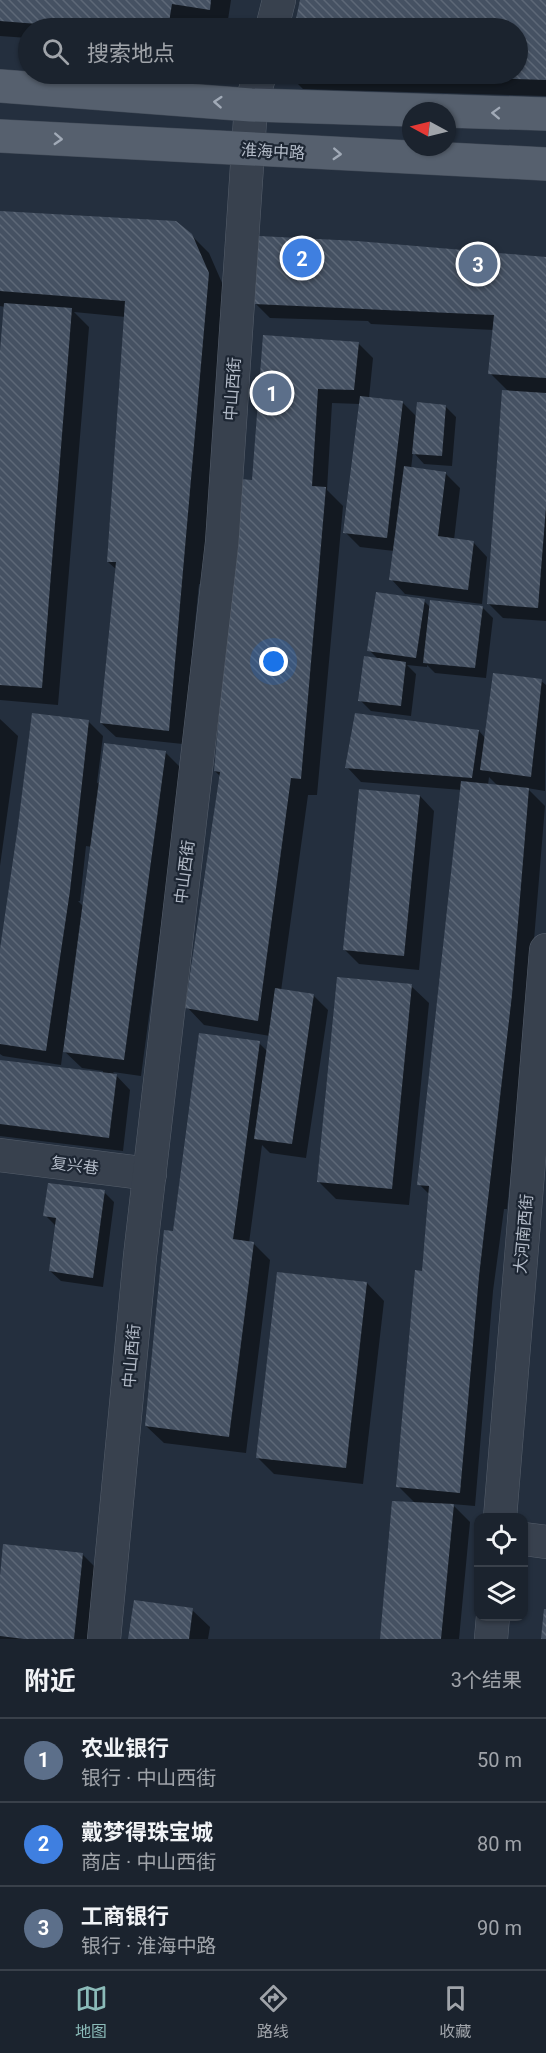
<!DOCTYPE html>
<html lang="zh">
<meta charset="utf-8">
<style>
body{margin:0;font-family:Roboto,"Noto Sans SC",sans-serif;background:#242b36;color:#f1f3f6}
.controls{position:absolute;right:18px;bottom:18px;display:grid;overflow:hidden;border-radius:12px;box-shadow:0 2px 4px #0004}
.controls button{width:54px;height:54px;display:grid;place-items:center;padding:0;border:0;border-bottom:2px solid #39404a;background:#1b232e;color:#f1f3f6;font:30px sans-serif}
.compass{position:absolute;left:402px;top:102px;width:54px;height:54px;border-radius:50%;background:#1b232e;box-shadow:0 2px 4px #0004;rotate:277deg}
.you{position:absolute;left:274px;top:662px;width:21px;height:21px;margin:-15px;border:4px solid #fff;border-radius:50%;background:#1a73e8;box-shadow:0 0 0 9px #1a73e833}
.badge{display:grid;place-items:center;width:39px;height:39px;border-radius:50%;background:#8bbbb9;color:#fff;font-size:20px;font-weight:700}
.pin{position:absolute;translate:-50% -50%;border:3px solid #fff;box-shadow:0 2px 6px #0006}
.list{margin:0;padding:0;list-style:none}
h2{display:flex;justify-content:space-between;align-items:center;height:78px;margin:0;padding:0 24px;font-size:26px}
h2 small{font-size:20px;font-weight:400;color:#a0a4aa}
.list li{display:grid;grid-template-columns:39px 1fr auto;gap:18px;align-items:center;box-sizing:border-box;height:84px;padding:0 24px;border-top:2px solid #39404a}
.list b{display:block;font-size:22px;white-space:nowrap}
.list p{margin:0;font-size:20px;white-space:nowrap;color:#a0a4aa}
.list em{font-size:20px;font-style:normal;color:#a0a4aa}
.icon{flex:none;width:33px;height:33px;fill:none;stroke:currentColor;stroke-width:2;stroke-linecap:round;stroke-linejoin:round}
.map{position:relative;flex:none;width:546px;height:1639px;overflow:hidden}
.search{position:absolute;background:#1b232e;box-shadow:0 2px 4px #0004;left:18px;right:18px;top:18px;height:66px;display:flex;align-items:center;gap:15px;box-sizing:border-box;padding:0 21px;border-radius:33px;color:#a0a4aa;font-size:22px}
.sheet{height:330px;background:#1b232e}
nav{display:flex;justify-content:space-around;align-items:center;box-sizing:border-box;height:84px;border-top:2px solid #39404a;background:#1b232e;font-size:16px;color:#a0a4aa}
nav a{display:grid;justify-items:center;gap:3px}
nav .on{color:#8bbbb9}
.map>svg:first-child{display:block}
</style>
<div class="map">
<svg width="546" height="1639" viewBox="0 0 546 1639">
<defs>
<pattern id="building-back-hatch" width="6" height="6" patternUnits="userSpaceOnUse" patternTransform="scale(1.5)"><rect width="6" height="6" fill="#455162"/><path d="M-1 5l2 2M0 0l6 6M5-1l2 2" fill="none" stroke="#5d6877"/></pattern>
</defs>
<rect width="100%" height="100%" fill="#242f3e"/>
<g fill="#0007" fill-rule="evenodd">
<polygon points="0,0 231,0 227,26 189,21 187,28 28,28 28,38 0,36"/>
<polygon points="301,0 546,0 546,96 303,89 288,74 518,74 518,28 295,28"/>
<polygon points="0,213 191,235 209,253 226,292 202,584 199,584 183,744 116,737 101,723 117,570 108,562 126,317 74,312 89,327 58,705 0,700 0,370 5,307 0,306"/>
<polygon points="546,259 546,621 503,618 488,603 509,392 490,373 494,330 371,324 368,321 270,318 255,303"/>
<polygon points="264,336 358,343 373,358 369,398 403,403 417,417 445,406 456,417 452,466 424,464 413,452 411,469 446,474 460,488 454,540 473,542 487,557 482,604 405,594 391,579 394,551 360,547 345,532 360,404 332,403 327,490 343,506 317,795 308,795 281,991 313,995 328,1010 306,1158 270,1153 262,1145 249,1243 253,1243 270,1260 246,1453 164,1443 146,1426 177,1233 259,1043 268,1052 270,1036 204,1025 187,1007 220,776 215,771 256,482"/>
<polygon points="424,601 431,608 482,607 493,618 486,678 435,673 427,665 427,667 407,665 416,674 411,716 371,711 360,700 379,660 369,650"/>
<path d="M541,681L546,685L545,791L527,788L545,806L528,1013L507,1209H504L493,1291L475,1506L452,1504L470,1522L459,1639H382L415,1503L398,1486L424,1272L430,1195L419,1184L462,790L361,782L347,767L479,731L486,739ZM489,777L498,786L488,785Z"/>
<polygon points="0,719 18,736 0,866"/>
<path d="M88,721L103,736L97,783L165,752L182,769L141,1076L113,1072L130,1090L123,1151L0,1136V1061L103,1074V1071L82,1068L63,1050L61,1065L3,1056L0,1054V960ZM86,846L92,847L84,907L78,901H80Z"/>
<polygon points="420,796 434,811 419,970 359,964 345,950"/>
<polygon points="411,986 429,1003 409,1205 336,1199 318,1181"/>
<polygon points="104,1192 114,1202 103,1287 61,1281 50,1271 56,1226 45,1215"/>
<polygon points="367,1283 384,1301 363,1484 274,1474 257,1457"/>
<polygon points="82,1554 97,1569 90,1639 0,1639 0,1589"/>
<polygon points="192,1610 210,1627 208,1639 130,1639"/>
</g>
<g fill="url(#building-back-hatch)">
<polygon points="0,0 211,0 210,10 172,4 168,28 88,28 0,21"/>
<polygon points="300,0 546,0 546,80 399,75 399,74 518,74 518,28 294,28"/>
<polygon points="0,211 176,221 192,234 209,273 169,731 100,723 116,562 107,562 125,301 0,291"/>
<polygon points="259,236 357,241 546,257 546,378 488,374 494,315 253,304"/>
<polygon points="4,303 72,308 42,688 0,685 0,351"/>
<polygon points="263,335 359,342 354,390 318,389 312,486 326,487 301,779 291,778 258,1021 185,1008 220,772 214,771 240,479 252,480"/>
<polygon points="502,390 546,393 546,507 538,608 487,604"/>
<polygon points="360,396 403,401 387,538 343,533"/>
<polygon points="417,402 446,405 442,456 412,454"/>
<polygon points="404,466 446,472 438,536 474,541 468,590 389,580"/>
<polygon points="376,592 425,599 416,658 367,651"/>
<polygon points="430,600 483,606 475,668 423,663"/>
<polygon points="364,656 406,662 401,706 358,701"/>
<polygon points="493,673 542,679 531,777 480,770"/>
<polygon points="32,713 89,720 70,891 46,1051 0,1044 0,949 18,826"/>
<polygon points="355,713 479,730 472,778 345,768"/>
<polygon points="104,743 166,751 124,1060 63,1052"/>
<polygon points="461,781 529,788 512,995 479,1276 460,1493 396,1487 415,1270 422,1271 429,1186 417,1185"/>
<polygon points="359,789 420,795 404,956 343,950"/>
<polygon points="337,977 412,984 392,1189 317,1182"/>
<polygon points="275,988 314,994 292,1144 254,1139"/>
<polygon points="199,1033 260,1041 233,1239 254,1242 229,1437 145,1426 164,1230 173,1231"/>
<polygon points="0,1060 117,1074 109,1138 0,1124"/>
<polygon points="48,1183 105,1190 93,1278 49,1271 56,1218 43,1216"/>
<polygon points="277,1272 367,1282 346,1468 256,1458"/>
<polygon points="392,1501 454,1504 441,1639 380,1639"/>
<polygon points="3,1544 83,1553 74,1639 24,1639 0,1636 0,1576"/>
<polygon points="134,1600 193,1608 189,1639 128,1639"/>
<polygon points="544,1609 546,1609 546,1639 541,1639"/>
</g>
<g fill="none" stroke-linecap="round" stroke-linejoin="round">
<defs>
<g id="minor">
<polyline points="272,28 279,0"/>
<polyline points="0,1155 150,1174"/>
<polyline points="500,1518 546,950"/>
<polyline points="524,1539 546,1542"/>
<polyline points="104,1639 140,1256 222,542 251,105 260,74"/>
<polyline points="491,1639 493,1616"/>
</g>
<g id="major">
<polyline points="0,86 251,105 445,111"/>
<polyline points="447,111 546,114"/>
<polyline points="0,136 546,164"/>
</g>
</defs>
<use href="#minor" stroke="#565f6c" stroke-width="34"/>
<use href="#major" stroke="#414a57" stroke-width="34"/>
<use href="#minor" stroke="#38414e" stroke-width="33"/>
<use href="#major" stroke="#56606e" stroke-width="33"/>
</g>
<defs><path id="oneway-chevron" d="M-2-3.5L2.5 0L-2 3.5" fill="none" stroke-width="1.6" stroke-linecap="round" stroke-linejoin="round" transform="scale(1.5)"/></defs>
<g stroke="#a1aab7">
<use href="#oneway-chevron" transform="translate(218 102) rotate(-176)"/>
<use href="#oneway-chevron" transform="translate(496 113) rotate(-178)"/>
<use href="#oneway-chevron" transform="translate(58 139) rotate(3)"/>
<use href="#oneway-chevron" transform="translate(337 154) rotate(3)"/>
</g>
<g text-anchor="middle" stroke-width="4.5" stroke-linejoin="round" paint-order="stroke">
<g font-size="16" fill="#b4bcc9" stroke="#1d2633">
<text transform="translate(273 151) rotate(3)" y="6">淮海中路</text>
<text transform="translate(232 389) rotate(-86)" y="6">中山西街</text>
<text transform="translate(184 872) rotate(-83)" y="6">中山西街</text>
<text transform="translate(75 1165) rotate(7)" y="6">复兴巷</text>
<text transform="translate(523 1234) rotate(-85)" y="6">大河南西街</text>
<text transform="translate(131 1356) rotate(-85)" y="6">中山西街</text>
</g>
</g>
</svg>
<div class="controls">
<button><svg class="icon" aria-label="locate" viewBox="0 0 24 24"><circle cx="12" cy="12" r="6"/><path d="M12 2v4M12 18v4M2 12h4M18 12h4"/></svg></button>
<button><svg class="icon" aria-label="layers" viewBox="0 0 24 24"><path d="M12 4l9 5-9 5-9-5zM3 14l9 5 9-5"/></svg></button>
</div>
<svg class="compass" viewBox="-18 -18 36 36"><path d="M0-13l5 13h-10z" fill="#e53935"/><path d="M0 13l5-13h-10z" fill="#a0a4aa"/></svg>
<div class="you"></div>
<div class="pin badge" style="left:272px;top:393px;background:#5c6f8a">1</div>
<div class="pin badge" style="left:302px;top:258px;background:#3f7fe0">2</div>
<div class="pin badge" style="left:478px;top:264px;background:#5c6f8a">3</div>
<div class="search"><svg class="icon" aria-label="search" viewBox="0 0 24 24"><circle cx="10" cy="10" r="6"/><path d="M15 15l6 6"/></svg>搜索地点</div>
</div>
<section class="sheet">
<h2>附近<small>3个结果</small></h2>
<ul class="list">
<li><span class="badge" style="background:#5c6f8a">1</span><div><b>农业银行</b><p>银行 · 中山西街</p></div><em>50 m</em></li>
<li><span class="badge" style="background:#3f7fe0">2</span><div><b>戴梦得珠宝城</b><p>商店 · 中山西街</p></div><em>80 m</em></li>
<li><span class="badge" style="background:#5c6f8a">3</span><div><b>工商银行</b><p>银行 · 淮海中路</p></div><em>90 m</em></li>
</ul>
</section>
<nav>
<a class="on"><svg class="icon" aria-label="map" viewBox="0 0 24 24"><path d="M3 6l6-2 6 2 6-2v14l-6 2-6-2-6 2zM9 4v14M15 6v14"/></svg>地图</a>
<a><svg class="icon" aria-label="directions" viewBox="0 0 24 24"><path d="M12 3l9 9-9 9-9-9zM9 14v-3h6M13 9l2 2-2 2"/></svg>路线</a>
<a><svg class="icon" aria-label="saved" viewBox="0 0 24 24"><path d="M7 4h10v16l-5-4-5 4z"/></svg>收藏</a>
</nav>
